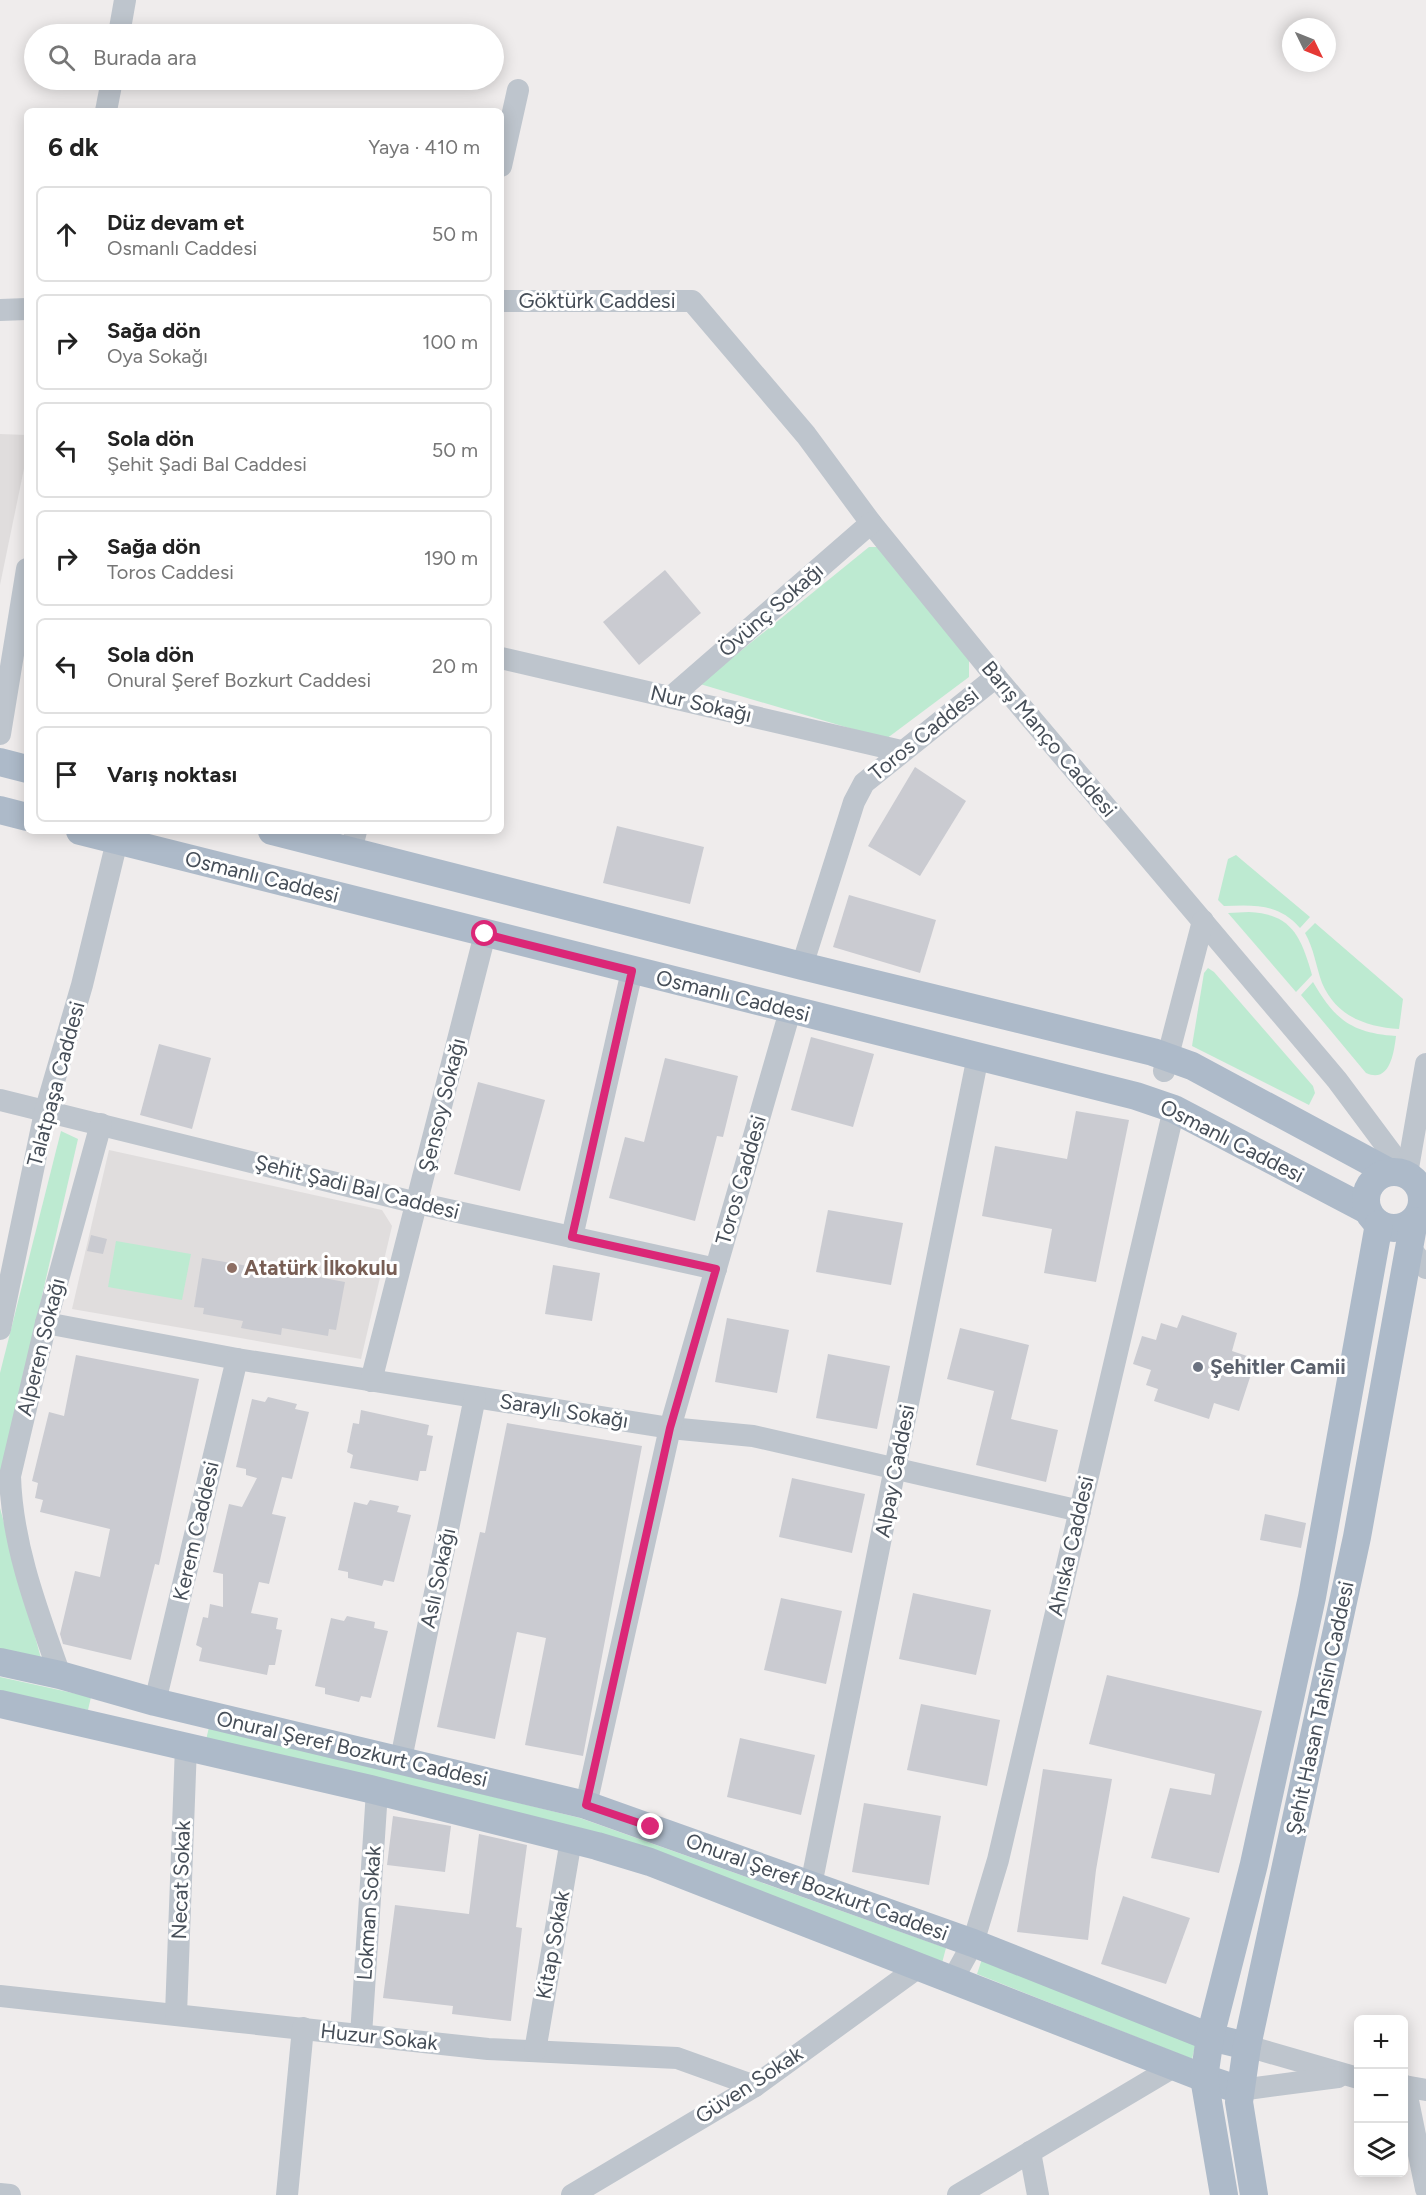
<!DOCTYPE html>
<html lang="tr">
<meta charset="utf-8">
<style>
body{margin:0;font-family:Figtree,sans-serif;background:#f2f2f2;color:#222}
.controls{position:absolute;right:18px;bottom:18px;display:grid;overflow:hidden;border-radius:9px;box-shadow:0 3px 15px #0003}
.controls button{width:54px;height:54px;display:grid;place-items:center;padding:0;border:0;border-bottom:2px solid #e0e0e0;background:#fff;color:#222;font:30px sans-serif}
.compass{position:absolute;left:1282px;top:18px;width:54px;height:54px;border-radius:50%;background:#fff;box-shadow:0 3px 15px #0003;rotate:133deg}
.stop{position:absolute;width:18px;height:18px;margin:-14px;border:4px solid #db2777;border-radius:50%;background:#fff}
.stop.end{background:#db2777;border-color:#fff;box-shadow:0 2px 6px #0008}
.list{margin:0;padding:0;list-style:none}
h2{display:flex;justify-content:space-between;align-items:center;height:78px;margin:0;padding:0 24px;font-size:26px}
h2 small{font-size:20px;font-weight:400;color:#767676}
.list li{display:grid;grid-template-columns:39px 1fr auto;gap:18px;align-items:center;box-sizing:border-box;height:96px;margin:0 12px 12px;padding:0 12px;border:2px solid #e0e0e0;border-radius:9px}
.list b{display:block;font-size:22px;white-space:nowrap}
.list p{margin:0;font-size:20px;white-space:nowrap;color:#767676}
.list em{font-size:20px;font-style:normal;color:#767676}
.icon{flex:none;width:33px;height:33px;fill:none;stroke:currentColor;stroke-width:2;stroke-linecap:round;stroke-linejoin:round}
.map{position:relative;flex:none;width:1426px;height:2195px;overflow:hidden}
.search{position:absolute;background:#fff;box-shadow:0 3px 15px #0003;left:24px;top:24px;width:480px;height:66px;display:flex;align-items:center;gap:15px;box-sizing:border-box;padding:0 21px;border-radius:33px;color:#767676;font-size:22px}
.panel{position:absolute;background:#fff;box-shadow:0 3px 15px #0003;left:24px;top:108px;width:480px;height:726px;border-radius:9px}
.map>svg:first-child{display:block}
</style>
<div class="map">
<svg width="1426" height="2195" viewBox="0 0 1426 2195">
<rect width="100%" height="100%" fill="#efecec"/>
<g fill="#e0dddd">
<polygon points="0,434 27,435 27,454 0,585"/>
<polygon points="109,1150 382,1210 392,1226 361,1359 72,1309"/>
</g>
<g fill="#bdead1">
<polygon points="869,547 877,547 969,658 969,677 886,739 700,684"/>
<path d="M1236,855L1310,917L1300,928C1279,903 1253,905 1224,906L1218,900L1228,859Z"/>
<path d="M1249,912C1292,914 1301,937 1312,975L1296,992L1228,913Z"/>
<path d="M1315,923L1403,999L1399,1029C1366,1027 1336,1016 1322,983C1316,966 1314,949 1305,933Z"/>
<polygon points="1208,968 1214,972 1313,1086 1315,1093 1309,1105 1192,1046 1204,973"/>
<path d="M1313,982C1335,1020 1352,1033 1396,1036C1394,1052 1390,1084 1366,1073L1301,995Z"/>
<polygon points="61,1131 78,1139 0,1479 0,1373"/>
<polygon points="116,1241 191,1254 182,1300 108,1287"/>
<polygon points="0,1508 42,1662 0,1655"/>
<polygon points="0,1677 91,1697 88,1710 0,1691"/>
<polygon points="209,1727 580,1818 946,1948 942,1963 206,1740"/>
<polygon points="982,1959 1196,2043 1192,2059 977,1974"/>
</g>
<g fill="#cacbd1">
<polygon points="665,570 701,613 639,665 603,622"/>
<polygon points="915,767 966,801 920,876 868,846"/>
<polygon points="617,826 704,847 690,904 603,883"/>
<polygon points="849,895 936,920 920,973 833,947"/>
<polygon points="811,1037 874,1054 853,1127 791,1110"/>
<polygon points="159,1044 211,1058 192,1129 140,1115"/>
<polygon points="665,1058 738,1076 723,1137 717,1136 695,1221 609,1198 625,1137 644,1142"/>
<polygon points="478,1082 545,1100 520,1191 454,1174"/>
<polygon points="1076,1111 1129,1120 1096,1282 1044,1273 1052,1229 982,1216 995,1146 1067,1159"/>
<polygon points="828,1210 903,1223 891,1285 816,1272"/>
<polygon points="91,1235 107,1239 103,1254 87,1251"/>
<polygon points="202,1258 254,1267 255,1262 292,1268 291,1272 345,1282 336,1330 329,1329 328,1336 282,1328 281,1335 241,1328 243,1321 203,1314 204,1308 194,1307"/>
<polygon points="553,1265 600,1273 592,1321 545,1314"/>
<polygon points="1182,1315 1237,1333 1232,1351 1256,1359 1239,1411 1214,1403 1209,1419 1154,1401 1158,1389 1146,1385 1151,1370 1133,1364 1142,1336 1156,1340 1161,1323 1177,1328"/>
<polygon points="727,1318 789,1330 777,1393 715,1382"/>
<polygon points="960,1328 1029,1345 1011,1419 1058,1430 1046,1482 976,1465 994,1391 947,1379"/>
<polygon points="828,1354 890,1366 877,1429 816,1418"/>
<polygon points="76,1355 199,1379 159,1565 155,1564 131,1660 63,1644 60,1634 75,1571 100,1577 110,1529 40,1512 43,1500 35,1498 38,1483 32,1481 49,1412 64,1416"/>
<polygon points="268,1397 297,1404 295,1409 309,1412 292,1479 282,1477 272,1514 286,1517 269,1584 259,1582 251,1613 278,1618 276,1629 282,1630 275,1665 269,1665 267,1675 199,1661 202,1648 196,1645 203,1617 208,1618 210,1604 223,1607 223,1574 213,1572 229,1504 242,1507 257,1478 246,1475 246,1469 236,1467 252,1399 265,1402"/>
<polygon points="361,1410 429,1425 427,1435 433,1436 426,1471 420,1471 418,1481 350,1468 353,1455 347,1452 353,1423 359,1424"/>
<polygon points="507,1423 642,1446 583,1756 525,1745 546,1638 517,1632 495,1739 437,1727 480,1532 485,1533"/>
<polygon points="792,1478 865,1494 852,1553 779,1537"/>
<polygon points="370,1500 399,1506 397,1512 411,1515 394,1582 384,1580 382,1586 348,1578 348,1572 338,1570 354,1502 367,1505"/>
<polygon points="1265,1514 1306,1523 1301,1548 1260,1540"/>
<polygon points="913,1593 991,1610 976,1675 899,1659"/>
<polygon points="781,1598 842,1611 826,1684 764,1670"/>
<polygon points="347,1616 375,1622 374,1628 388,1631 371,1698 361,1696 359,1702 325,1694 325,1688 315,1686 331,1618 344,1621"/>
<polygon points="1107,1675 1262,1711 1219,1873 1151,1858 1170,1788 1211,1795 1215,1774 1089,1744"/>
<polygon points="921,1704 1000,1720 987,1786 907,1770"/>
<polygon points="740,1738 815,1755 801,1815 727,1797"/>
<polygon points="1043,1769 1112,1779 1096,1870 1088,1940 1017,1932"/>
<polygon points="864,1803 941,1816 929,1885 852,1872"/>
<polygon points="393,1816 451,1826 445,1872 387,1865"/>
<polygon points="479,1834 527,1845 516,1927 522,1928 511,2021 452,2014 453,2006 383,1998 395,1905 469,1914"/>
<polygon points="1123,1896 1190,1918 1166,1984 1101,1964"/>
</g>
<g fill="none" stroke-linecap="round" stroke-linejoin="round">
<g stroke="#bec5cd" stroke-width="22">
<polyline points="119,34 125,0"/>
<polyline points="106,111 112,80"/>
<polyline points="501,166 518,90"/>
<polyline points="501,301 692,301 806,435 871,523 996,677 1337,1080 1407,1174"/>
<polyline points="0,310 27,309"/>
<polyline points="501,658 901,751"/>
<polyline points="671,697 871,523"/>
<polyline points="0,734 27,569"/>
<polyline points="351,851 356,831"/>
<polyline points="802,966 854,802 864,783 996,677"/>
<polyline points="1164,1071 1203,921"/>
<polyline points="0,1100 417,1203 716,1269"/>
<polyline points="1407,1174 1426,1064"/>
<polyline points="572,1237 632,971"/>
<polyline points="1409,1247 1426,1268"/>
<polyline points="46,1323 237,1359 670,1428 753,1436 1080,1511"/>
<polyline points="0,1329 45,1112 82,985 117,841"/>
<polyline points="371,1381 485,934"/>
<path d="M60,1675C37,1610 12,1545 10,1476L46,1323L101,1124"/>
<polyline points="155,1702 237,1359"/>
<polyline points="401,1759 475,1397"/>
<polyline points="586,1805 670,1428 790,1011"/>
<polyline points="811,1885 978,1056"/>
<polyline points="953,1979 973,1943 998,1860 1174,1109"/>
<polyline points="0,1996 488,2049 677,2058 755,2086"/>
<polyline points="176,2014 186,1746"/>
<polyline points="361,2035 377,1791"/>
<polyline points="1247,2046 1358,2078"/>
<polyline points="535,2051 571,1840"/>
<polyline points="1404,2086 1426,2090"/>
<polyline points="1405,2086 1426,2189"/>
<polyline points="1240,2090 1338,2077"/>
<polyline points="1030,2152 1038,2195"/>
<polyline points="0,2194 10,2195"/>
<polyline points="287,2195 303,2028"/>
<polyline points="572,2195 755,2086 920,1966"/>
<polyline points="958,2195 1175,2066"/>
</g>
<g stroke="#adbac9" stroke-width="28">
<polyline points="0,762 27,769"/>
<polyline points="0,810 27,817"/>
<polyline points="80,831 1136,1096 1174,1109 1367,1210"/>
<polyline points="272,831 802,966 1153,1052 1192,1066 1389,1172"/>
<circle cx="1394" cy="1200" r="28"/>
<polyline points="0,1662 60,1675 155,1702 586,1805 973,1943 1210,2037 1247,2046"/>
<polyline points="0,1704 370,1789 597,1846 650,1862 1204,2078 1240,2090"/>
<polyline points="1224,2195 1204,2078 1210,2037 1254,1864 1312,1597 1379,1224"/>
<polyline points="1254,2195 1239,2102 1247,2046 1357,1537 1414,1221"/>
</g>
</g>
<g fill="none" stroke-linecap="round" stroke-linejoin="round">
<polyline stroke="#db2777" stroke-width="8" points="485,934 632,971 572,1237 716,1269 670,1428 586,1805 651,1827"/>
</g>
<circle fill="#8d6e63" stroke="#fff" stroke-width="2" cx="232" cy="1268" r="6"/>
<circle fill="#6b7280" stroke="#fff" stroke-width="2" cx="1198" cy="1367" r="6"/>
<g text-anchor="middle" stroke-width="6" stroke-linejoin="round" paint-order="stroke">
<g font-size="21" fill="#464e58" stroke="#fff">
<text x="597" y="308">Göktürk Caddesi</text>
<text transform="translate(771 610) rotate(-41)" y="7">Övünç Sokağı</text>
<text transform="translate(701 704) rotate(13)" y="7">Nur Sokağı</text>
<text transform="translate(924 734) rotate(-39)" y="7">Toros Caddesi</text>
<text transform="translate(1049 739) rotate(50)" y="7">Barış Manço Caddesi</text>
<text transform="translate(262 877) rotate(14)" y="7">Osmanlı Caddesi</text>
<text transform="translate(733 996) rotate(14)" y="7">Osmanlı Caddesi</text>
<text transform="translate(56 1084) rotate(-75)" y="7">Talatpaşa Caddesi</text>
<text transform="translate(442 1105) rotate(-76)" y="7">Şensoy Sokağı</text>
<text transform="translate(1232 1141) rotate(27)" y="7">Osmanlı Caddesi</text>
<text transform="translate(741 1180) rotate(-74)" y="7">Toros Caddesi</text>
<text transform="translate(357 1187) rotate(14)" y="7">Şehit Şadi Bal Caddesi</text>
<text transform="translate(41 1347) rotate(-76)" y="7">Alperen Sokağı</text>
<text transform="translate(564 1411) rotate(9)" y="7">Saraylı Sokağı</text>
<text transform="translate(895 1471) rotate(-79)" y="7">Alpay Caddesi</text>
<text transform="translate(196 1531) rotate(-77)" y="7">Kerem Caddesi</text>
<text transform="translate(1071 1546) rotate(-77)" y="7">Ahıska Caddesi</text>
<text transform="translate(438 1578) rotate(-78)" y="7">Aslı Sokağı</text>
<text transform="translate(1320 1708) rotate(-78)" y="7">Şehit Hasan Tahsin Caddesi</text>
<text transform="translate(352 1749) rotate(13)" y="7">Onural Şeref Bozkurt Caddesi</text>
<text transform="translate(181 1880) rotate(-88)" y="7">Necat Sokak</text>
<text transform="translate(817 1887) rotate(20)" y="7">Onural Şeref Bozkurt Caddesi</text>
<text transform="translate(369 1913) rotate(-86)" y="7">Lokman Sokak</text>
<text transform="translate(553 1945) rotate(-80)" y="7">Kitap Sokak</text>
<text transform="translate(379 2037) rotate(6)" y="7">Huzur Sokak</text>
<text transform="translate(749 2085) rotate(-33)" y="7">Güven Sokak</text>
</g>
<g font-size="21" font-weight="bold" fill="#785e54" stroke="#fff" text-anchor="start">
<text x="244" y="1275">Atatürk İlkokulu</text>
</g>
<g font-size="21" font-weight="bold" fill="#5b616d" stroke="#fff" text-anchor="start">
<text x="1210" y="1374">Şehitler Camii</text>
</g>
</g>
</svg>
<div class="controls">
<button>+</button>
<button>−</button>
<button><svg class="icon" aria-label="layers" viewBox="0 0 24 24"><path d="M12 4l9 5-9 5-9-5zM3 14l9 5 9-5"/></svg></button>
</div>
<svg class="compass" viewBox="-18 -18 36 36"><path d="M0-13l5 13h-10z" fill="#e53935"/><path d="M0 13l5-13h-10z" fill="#767676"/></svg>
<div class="stop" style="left:485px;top:934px"></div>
<div class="stop end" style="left:651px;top:1827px"></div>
<div class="search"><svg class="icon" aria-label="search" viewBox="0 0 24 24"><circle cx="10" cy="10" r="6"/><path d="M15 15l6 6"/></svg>Burada ara</div>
<section class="panel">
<h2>6 dk<small>Yaya · 410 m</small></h2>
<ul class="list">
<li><svg class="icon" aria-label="ahead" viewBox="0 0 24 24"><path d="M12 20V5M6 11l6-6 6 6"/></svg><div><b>Düz devam et</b><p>Osmanlı Caddesi</p></div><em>50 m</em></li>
<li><svg class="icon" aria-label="right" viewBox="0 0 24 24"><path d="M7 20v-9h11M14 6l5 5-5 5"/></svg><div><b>Sağa dön</b><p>Oya Sokağı</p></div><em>100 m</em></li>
<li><svg class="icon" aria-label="left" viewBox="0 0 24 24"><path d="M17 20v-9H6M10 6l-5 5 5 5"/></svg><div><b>Sola dön</b><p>Şehit Şadi Bal Caddesi</p></div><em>50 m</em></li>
<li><svg class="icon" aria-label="right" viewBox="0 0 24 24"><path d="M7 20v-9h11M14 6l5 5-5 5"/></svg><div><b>Sağa dön</b><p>Toros Caddesi</p></div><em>190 m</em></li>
<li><svg class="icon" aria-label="left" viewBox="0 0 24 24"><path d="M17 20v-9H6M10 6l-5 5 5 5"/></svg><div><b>Sola dön</b><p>Onural Şeref Bozkurt Caddesi</p></div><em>20 m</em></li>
<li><svg class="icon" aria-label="arrive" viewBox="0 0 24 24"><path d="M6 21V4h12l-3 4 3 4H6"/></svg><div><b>Varış noktası</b></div></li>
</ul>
</section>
</div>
